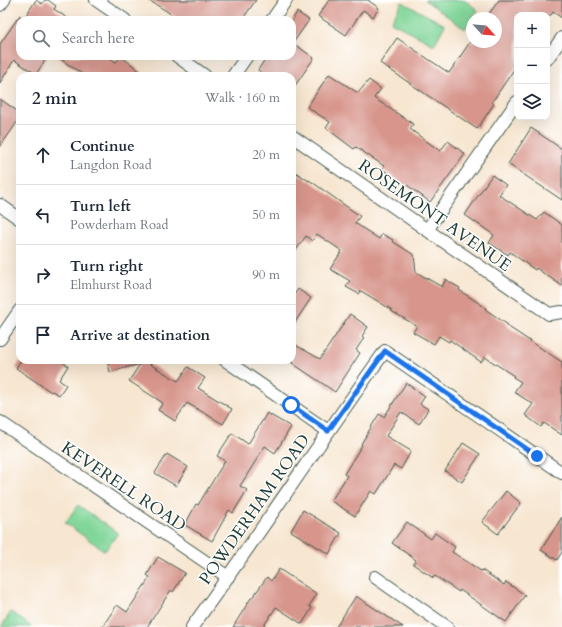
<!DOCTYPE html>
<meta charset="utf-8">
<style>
body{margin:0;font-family:Cardo,serif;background:#f6f6f7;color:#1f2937}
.controls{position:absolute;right:12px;top:12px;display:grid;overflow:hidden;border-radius:8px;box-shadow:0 4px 16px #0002}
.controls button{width:36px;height:36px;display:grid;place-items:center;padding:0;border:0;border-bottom:1px solid #e0e1e3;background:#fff;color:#1f2937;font:20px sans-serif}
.compass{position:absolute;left:466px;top:12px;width:36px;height:36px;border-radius:50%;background:#fff;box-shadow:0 4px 16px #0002;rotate:116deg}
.stop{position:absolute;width:12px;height:12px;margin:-9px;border:3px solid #1a73e8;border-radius:50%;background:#fff}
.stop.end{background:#1a73e8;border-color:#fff;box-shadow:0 1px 4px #0008}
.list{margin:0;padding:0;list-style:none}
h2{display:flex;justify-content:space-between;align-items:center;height:52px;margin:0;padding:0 16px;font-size:17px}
h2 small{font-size:13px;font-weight:400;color:#747a83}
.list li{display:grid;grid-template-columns:26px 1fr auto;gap:12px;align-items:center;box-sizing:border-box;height:60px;padding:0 16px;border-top:1px solid #e0e1e3}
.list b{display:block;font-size:15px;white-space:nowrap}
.list p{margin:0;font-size:13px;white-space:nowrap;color:#747a83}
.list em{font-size:13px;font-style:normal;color:#747a83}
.icon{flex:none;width:22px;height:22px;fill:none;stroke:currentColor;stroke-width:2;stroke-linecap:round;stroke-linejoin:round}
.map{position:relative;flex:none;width:562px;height:627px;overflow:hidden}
.search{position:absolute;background:#fff;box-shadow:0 4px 16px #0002;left:16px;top:16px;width:280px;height:44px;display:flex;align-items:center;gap:10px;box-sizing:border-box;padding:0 14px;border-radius:12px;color:#747a83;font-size:15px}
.panel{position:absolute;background:#fff;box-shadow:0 4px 16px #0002;left:16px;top:72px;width:280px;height:292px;border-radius:12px}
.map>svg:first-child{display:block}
</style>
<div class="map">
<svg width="562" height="627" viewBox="0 0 562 627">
<rect width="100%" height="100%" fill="#fff"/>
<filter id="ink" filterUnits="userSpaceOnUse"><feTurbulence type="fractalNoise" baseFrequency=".025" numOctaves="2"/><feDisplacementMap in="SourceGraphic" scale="8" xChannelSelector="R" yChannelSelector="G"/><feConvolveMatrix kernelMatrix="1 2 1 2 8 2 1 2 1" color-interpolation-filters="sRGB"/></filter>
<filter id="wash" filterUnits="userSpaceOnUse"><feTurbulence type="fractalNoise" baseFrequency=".012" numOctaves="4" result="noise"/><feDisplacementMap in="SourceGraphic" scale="16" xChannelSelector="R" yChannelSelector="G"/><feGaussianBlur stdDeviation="0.9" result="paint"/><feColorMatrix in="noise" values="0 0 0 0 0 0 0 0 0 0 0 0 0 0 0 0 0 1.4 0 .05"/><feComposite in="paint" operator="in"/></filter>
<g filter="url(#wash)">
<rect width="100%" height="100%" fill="#f7e6d0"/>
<g fill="#81d699" stroke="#508a66">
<polygon points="425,0 464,0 478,10 465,29"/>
<polygon points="402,2 445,25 434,45 391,22"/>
<polygon points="78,505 118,533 105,551 65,523"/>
<polygon points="11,612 32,627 1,627"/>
</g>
<g id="blocks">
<g fill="#d7958b">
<polygon points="36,0 42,4 45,0 48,0 56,6 54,9 70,20 23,20"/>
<polygon points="148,0 256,0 242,20 179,20 165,10"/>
<polygon points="329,0 369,0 369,1 379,8 373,17 363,10 346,35 318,16"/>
<polygon points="499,0 562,0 562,18 553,12 551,15 517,15 517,65 492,102 494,104 477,129 380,63 397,38 449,73 470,42 496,42 496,18 486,18"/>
<polygon points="297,12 309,20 293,43 314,58 292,90 292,76 266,76 258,70 267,56 292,56 292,20"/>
<polygon points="20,15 20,56 48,56 36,74 14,60 0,83 0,44"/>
<polygon points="56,56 107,56 116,62 121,56 146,76 85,76"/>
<polygon points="329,74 358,93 369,80 381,89 374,98 413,124 410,129 440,151 448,141 465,154 430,202 407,185 406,186 382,169 384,166 356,147 354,149 326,128 330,122 307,107"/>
<polygon points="0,99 20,113 20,118 0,147"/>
<polygon points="531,128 562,149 562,200 508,164"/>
<polygon points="292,170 309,181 309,180 319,187 360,216 355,223 379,239 382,234 393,240 392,241 414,255 416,272 442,287 446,279 451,283 460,288 459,290 486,308 485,309 508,325 507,326 562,362 562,435 544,423 541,427 525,415 533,404 514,392 521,382 513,377 514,376 485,357 481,362 450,340 449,342 439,336 434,344 413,332 417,326 391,311 392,310 361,291 359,294 346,287 350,281 330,269 342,251 317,234 312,241 306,236 292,256"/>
<polygon points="492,175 506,185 499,195 537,220 544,212 562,225 562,286 536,268 535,270 510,252 508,255 489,243 494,235 465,215"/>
<polygon points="298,289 311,298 292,327 292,298"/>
<polygon points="350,314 368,327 362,336 364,338 356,350 360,353 335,392 292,363 292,343 320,359"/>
<polygon points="21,360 60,360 68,366 59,380 66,385 59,395 52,391 51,392 16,368"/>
<polygon points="107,360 140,360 141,362 142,360 143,360 178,381 188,367 205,378 198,388 232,409 223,424 187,403 175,421 158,410 163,403 129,381 140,364 110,372"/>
<polygon points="406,383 425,396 420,404 428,409 419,424 401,412 386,436 411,451 401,469 394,465 376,494 371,491 355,516 331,501 347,476 344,474 362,445 361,444 379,414 384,417"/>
<polygon points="267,413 291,427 275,453 265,446 240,486 247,490 233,513 229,510 212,541 185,525 196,504 198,505 225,461 217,456 232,433 248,444"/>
<polygon points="463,443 480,454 462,482 445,471"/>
<polygon points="167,454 188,467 176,486 155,473"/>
<polygon points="506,491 521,503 498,534 482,522"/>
<polygon points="303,510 341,533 329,554 291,531"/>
<polygon points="562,517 562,552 557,560 541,550"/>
<polygon points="407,522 431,539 435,533 455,547 452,552 481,571 482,570 504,585 506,582 525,595 506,622 460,590 459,592 435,576 433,578 413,564 416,560 392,543"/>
<polygon points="158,557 185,573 173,592 171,590 147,627 102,627 117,605 127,612 150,577 147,575"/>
<polygon points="279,569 317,594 309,606 312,608 302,624 276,607 263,627 233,627 251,598 252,598 267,577 271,581"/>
<polygon points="356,596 374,608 403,627 336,627"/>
</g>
</g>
</g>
<g filter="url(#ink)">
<use href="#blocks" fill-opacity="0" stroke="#3f564b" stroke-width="1"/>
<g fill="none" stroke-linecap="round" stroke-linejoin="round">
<defs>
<g id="street">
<polyline points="96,0 125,20"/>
<polyline points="0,5 4,0"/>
<polyline points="272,20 286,0"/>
<polyline points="177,56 205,76"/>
<polyline points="547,59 562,38"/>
<polyline points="233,76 247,56"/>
<polyline points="292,136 427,230 549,314 562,312"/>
<polyline points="0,205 20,219"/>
<polyline points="427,230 517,102"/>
<polyline points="0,339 20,310"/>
<polyline points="225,360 328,431"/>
<polyline points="0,422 228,577"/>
<polyline points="375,577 447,627"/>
<path d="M192,627C258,536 320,442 385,351L562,473"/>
</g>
</defs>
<use href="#street" stroke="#3f564b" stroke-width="14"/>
<use href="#street" stroke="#fff" stroke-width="12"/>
</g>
</g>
<g fill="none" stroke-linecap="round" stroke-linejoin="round" filter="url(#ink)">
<polyline stroke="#1a73e8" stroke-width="5" points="291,405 328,431 385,351 537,456"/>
</g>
<g text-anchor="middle" stroke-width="3" stroke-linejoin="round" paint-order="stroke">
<g font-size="17" fill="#1f3d34" stroke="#fff">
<text transform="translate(435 215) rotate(35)" y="6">ROSEMONT AVENUE</text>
<text transform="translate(124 486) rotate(34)" y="6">KEVERELL ROAD</text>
<text transform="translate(254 509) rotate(-55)" y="6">POWDERHAM ROAD</text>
</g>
</g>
</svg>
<div class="controls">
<button>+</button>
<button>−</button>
<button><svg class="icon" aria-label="layers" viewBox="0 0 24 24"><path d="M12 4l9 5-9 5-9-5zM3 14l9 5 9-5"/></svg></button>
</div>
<svg class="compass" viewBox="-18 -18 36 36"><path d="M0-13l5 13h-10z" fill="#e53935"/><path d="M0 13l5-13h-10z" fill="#747a83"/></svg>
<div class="stop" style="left:291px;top:405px"></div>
<div class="stop end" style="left:537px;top:456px"></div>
<div class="search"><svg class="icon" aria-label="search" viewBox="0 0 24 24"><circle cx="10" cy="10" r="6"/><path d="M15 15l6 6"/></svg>Search here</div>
<section class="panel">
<h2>2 min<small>Walk · 160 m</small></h2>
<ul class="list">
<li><svg class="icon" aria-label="ahead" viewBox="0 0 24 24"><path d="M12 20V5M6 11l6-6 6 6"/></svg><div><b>Continue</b><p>Langdon Road</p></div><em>20 m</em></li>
<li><svg class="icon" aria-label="left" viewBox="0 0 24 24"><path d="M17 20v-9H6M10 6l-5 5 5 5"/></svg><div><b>Turn left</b><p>Powderham Road</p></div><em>50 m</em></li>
<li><svg class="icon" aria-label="right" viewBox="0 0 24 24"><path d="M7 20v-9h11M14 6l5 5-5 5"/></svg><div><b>Turn right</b><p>Elmhurst Road</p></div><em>90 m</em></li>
<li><svg class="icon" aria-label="arrive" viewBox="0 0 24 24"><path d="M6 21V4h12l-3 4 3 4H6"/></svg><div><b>Arrive at destination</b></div></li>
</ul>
</section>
</div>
